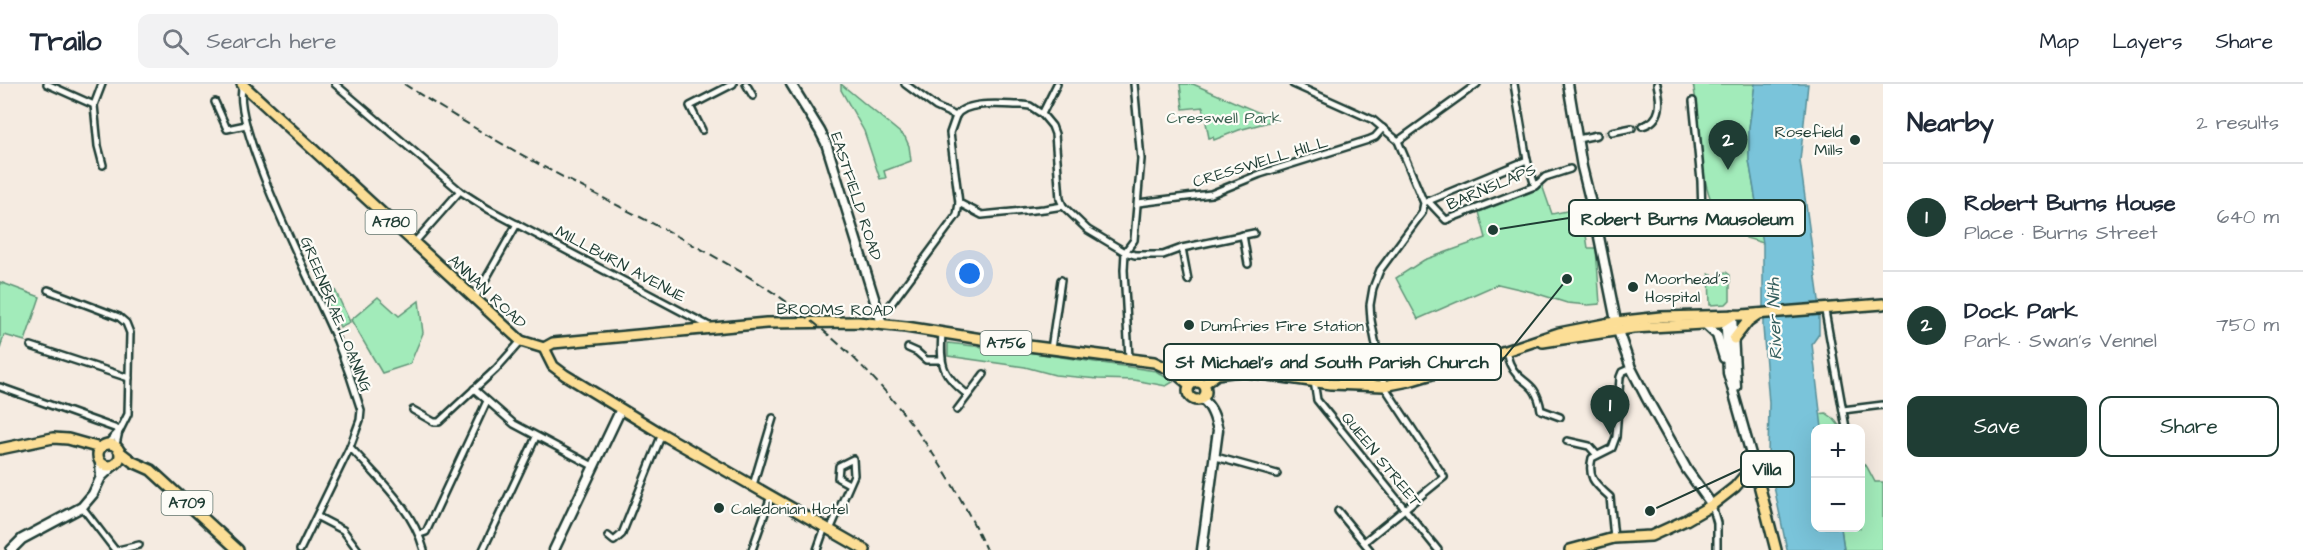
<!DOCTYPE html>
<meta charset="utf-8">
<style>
body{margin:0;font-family:"Architects Daughter",sans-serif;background:#f2f2f3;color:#1f2937}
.controls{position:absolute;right:18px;bottom:18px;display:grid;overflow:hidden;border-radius:12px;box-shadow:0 6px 24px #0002}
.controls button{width:54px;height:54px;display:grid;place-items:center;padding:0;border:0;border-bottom:2px solid #e0e1e3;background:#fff;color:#1f2937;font:30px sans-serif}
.you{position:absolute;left:970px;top:190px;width:21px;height:21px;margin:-15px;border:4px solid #fff;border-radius:50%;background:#1a73e8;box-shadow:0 0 0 9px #1a73e833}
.badge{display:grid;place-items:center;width:39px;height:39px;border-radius:50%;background:#1f3d34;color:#fff;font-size:20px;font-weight:700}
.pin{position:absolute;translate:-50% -50px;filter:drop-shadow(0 2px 3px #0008)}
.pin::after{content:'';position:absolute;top:32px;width:21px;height:18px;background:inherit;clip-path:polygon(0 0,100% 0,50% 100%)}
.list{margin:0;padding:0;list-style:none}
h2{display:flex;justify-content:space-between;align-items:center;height:78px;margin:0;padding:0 24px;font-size:26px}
h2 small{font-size:20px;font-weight:400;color:#747a83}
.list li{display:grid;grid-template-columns:39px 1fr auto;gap:18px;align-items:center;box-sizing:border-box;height:108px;padding:0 24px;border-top:2px solid #e0e1e3}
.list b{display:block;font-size:22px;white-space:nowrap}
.list p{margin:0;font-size:20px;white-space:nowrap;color:#747a83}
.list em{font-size:20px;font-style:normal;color:#747a83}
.actions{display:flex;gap:12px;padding:18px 24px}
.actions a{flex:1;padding:14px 0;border:2px solid #1f3d34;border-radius:12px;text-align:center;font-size:21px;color:#1f3d34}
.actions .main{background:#1f3d34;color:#fff}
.icon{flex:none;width:33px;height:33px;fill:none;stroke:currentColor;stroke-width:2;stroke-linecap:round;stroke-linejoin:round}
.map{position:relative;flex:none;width:1883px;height:466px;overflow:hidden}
header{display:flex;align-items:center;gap:36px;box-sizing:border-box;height:84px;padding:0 30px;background:#fff;border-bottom:2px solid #e0e1e3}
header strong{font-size:28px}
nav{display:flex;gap:33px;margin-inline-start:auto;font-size:21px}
.search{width:420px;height:54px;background:#f2f2f3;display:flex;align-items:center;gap:15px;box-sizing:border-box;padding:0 21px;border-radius:12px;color:#747a83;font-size:22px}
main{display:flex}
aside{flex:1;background:#fff}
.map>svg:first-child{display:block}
</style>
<header>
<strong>Trailo</strong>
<div class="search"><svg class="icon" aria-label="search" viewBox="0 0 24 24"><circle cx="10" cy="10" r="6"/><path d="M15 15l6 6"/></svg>Search here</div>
<nav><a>Map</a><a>Layers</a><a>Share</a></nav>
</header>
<main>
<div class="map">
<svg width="1883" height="466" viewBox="0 0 1883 466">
<rect width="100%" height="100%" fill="#f5ebe1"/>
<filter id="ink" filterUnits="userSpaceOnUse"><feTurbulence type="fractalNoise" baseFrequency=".0167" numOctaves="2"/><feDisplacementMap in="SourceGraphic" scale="12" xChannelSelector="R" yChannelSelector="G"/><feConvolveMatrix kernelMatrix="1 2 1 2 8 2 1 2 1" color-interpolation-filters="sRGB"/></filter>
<g filter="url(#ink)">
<g fill="#a2ebba" stroke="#609477" stroke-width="1.5">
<polygon points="841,0 905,53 909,62 911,77 884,87 886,94 880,95 864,47 841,6"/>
<polygon points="1180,0 1193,0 1276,36 1239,46 1214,56 1213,53 1209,54 1203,23 1183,25"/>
<path d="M1693,0H1755L1749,44V76L1763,159L1746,154L1745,136L1723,137C1696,106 1702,39 1693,0Z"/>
<polygon points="1542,101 1552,130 1582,124 1588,164 1596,164 1600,220 1588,221 1567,219 1532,208 1498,200 1418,235 1396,194 1424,176 1486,154 1479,128 1529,109"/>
<polygon points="1726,188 1730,191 1730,216 1726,220 1710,221 1709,190 1712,190 1712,194 1721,194 1721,189"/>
<polygon points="0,198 40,213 25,257 4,251 0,265"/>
<polygon points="335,206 350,238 340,243 324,211"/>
<polygon points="378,213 399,232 419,217 423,249 410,280 382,289 351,236"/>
<polygon points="948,259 1034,269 1156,287 1173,298 1166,302 1134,296 1098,295 1055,291 1025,283 948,272"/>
<polygon points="1826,329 1833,334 1841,344 1822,344 1819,330"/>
<polygon points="1861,378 1867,383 1875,398 1883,398 1883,466 1844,466 1841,444 1860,444"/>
</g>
<polygon fill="#7ac4da" stroke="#568e98" stroke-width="1.5" points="1755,0 1808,0 1800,77 1819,216 1819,250 1812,260 1822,344 1816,344 1816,444 1841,444 1844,466 1787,466 1768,373 1769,319 1763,243 1763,159 1749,76 1749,44"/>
<polygon fill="#f5ebe1" points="1822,218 1822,231 1760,236 1760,224"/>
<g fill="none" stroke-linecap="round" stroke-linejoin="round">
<polyline stroke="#cac8be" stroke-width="5" stroke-dasharray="5 2.5" stroke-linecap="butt" points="1597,51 1612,48"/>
<defs>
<g id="street">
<polyline points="47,0 94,21"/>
<polyline points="102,0 94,21 98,62 103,81"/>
<polyline points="335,0 460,107 488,125 711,243"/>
<polyline points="746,0 753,12"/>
<path d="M905,0L936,23L956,32C966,16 1004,21 1022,21L1030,22L1042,30"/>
<polyline points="1057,0 1042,30 1052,42 1055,50 1060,115 1063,122 1088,146 1125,168 1135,171 1163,171 1182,164 1254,149"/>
<polyline points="1293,0 1373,36 1398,57 1424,119 1422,129 1380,186 1373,204 1370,221 1371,236 1384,302 1444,393 1364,458"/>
<polyline points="1514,0 1527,76 1535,102"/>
<path d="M243,1C228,37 319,214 337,257C346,280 354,303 361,326L360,336L350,363L300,466"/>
<polyline points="1693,17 1701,97 1702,129"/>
<polyline points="215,18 227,45 246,41"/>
<path d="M1642,42C1663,37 1661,17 1657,0"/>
<polyline points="702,46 690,22 733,0"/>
<polyline points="1612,48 1632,44"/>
<polyline points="1578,55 1597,51"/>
<polyline points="1398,57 1477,0"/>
<polyline points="1428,117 1446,136 1535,102 1545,93 1570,85"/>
<polyline points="1426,118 1527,76"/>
<polyline points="959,119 982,131 1044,125 1063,122"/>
<polyline points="1138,119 1211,110 1260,90 1368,56 1375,53 1383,44"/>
<polyline points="1243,151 1248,180"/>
<polyline points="414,159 460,107"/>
<polyline points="1182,164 1188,196"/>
<polyline points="48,206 119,233 126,239 130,249 128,330 120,346 108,359"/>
<polyline points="475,214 517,140"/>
<polyline points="1825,227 1846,344"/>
<polyline points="880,230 888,224 957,131 959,119 950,49 956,32"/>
<path d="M942,248C940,281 941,290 968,311"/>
<polyline points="31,262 129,294"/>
<polyline points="908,264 917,268 926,276 941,276"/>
<polyline points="1051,265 1061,196"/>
<path d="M1506,266C1507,270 1508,276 1510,280C1519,301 1536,294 1541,326L1560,333"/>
<polyline points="1129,274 1124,186 1125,168 1134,156 1141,75 1134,0"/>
<polyline points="1314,297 1317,316 1438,466"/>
<polyline points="0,303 120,346"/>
<polyline points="474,305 514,340 593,382"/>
<polyline points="413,326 434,338 439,338 496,285 521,257"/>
<polyline points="957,326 984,290"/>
<polyline points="1843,326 1883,321"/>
<polyline points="1567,357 1589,362 1597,371"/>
<polyline points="116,361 119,347"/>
<path d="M350,363C378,394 413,425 424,466"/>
<polyline points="1216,373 1277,390"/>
<polyline points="753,401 773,334"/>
<polyline points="1712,421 1717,439 1717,466"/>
<polyline points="82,423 115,466"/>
<polyline points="1338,427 1370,466"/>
<polyline points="318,433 343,446 358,466"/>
<polyline points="830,446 854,391 853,375 839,382 838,394 849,400"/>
<polyline points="420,450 426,448 487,317"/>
<polyline points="608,452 614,457 622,450 662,350"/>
<path d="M1614,454L1610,413C1596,400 1587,395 1592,374L1612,364L1616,353L1620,293L1622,288L1631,284"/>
<polyline points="118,466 139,461"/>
<polyline points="483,466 536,353"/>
<polyline points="752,466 771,412"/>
<polyline points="817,466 825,443"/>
</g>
<g id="secondary">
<polyline points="791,0 820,47 826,59 882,240"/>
<polyline points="1568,0 1582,83 1598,148 1618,247 1631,284 1646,313 1687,386 1712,421"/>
<polyline points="1732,231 1726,245 1728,289 1754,381"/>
<polyline points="1732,232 1736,303"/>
<polyline points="1705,240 1717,251 1724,274"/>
<path d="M1202,315C1212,323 1215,334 1218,346L1202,466"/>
<polyline points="100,378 101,393"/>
<polyline points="11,466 22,455 82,423 93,410 101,393 113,382"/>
<polyline points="554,466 621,325"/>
</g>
<g id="primary">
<polyline points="242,0 521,257 544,264 553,282 565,291 662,350 865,466"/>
<polyline points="1734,255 1748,237 1758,230"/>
<polyline points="1543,258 1633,244 1720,239 1732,231"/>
<polyline points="544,264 553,259 766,239 858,238 906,243 1013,260 1154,278 1173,287 1190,301"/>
<circle cx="1197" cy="307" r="9"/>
<polyline points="1204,300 1217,290 1240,287 1331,300 1384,302 1409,297 1466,280 1559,249 1615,238 1661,233 1742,231 1883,220"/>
<circle cx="109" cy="371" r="11"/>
<polyline points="0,365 53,354 68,355 100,364"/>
<polyline points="120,368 133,378 151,386 238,466"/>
<polyline points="1754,381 1776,466"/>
<polyline points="1570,466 1614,454 1651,452 1686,436 1712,421 1735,403 1754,381"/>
</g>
</defs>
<use href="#street" stroke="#1f3d34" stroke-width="10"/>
<use href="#secondary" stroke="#1f3d34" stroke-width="13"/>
<use href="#primary" stroke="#1f3d34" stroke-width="14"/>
<use href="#street" stroke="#fdfcf7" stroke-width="5"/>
<use href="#secondary" stroke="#fdfcf7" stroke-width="8"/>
<use href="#primary" stroke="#fcde96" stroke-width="9"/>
<path stroke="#1f3d34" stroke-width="2" stroke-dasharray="9 4.5" stroke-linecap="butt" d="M404,0C471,44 542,83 613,119C680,154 749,187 808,234C885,294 947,378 986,466"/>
</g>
</g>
<g fill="#1f3d34" stroke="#fdfcf7" stroke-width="2">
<circle cx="1855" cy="56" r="6"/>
<circle cx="1633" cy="203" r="6"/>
<circle cx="1189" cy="241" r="6"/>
<circle cx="719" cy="424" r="6"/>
</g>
<g text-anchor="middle" stroke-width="4.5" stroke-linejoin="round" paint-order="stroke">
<g fill="#fdfcf7" stroke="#62766e" stroke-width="1.5">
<rect x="365.5" y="126" width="51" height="24" rx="4.5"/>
<rect x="980.5" y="247" width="51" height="24" rx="4.5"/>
<rect x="161.5" y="407" width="51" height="24" rx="4.5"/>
</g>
<g font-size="15" font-weight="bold" fill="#1f3d34">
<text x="391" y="143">A780</text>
<text x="1006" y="264">A756</text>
<text x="187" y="424">A709</text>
</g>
<g font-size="16" fill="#39604f" stroke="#fdfcf7">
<text x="1224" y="39">Cresswell Park</text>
</g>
<g font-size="16" fill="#1f3d34" stroke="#fdfcf7" text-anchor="start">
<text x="1843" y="53" text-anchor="end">Rosefield<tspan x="1843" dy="18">Mills</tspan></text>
<text x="1645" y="200">Moorhead's<tspan x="1645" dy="18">Hospital</tspan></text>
<text x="1201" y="247">Dumfries Fire Station</text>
<text x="731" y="430">Caledonian Hotel</text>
</g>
<g font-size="16" fill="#1f3d34" stroke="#fdfcf7">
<text transform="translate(1260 77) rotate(-17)" y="6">CRESSWELL HILL</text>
<text transform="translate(1491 102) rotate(-23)" y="6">BARNSLAPS</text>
<text transform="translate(857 112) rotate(72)" y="6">EASTFIELD ROAD</text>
<text transform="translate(621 179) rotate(28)" y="6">MILLBURN AVENUE</text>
<text transform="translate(488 207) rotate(43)" y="6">ANNAN ROAD</text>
<text transform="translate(835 225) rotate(1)" y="6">BROOMS ROAD</text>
<text transform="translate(337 230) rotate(68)" y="6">GREENBRAE LOANING</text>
<text transform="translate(1382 375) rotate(51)" y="6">QUEEN STREET</text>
</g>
<g font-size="18" font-style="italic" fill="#365f5e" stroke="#fdfcf7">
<text transform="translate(1774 235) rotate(-92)" y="6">River Nith</text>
</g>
</g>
<path fill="none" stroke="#1f3d34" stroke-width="2" d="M1493 146L1569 134M1567 195L1501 278M1650 427L1741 385"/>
<g fill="#1f3d34" stroke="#fdfcf7" stroke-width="2">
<circle cx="1493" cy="146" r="6"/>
<circle cx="1567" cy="195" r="6"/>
<circle cx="1650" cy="427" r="6"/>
</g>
<g fill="#fdfcf7" stroke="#1f3d34" stroke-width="2">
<rect x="1569" y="116" width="236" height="36" rx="6"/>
<rect x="1164" y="260" width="337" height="36" rx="6"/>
<rect x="1741" y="367" width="53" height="36" rx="6"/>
</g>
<g font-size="18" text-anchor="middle" font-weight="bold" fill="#1f3d34">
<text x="1687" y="141">Robert Burns Mausoleum</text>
<text x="1332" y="284">St Michael’s and South Parish Church</text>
<text x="1767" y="391">Villa</text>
</g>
</svg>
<div class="controls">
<button>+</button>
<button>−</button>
</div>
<div class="you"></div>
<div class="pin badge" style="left:1610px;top:351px">1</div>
<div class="pin badge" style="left:1728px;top:86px">2</div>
</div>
<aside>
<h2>Nearby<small>2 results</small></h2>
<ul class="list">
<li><span class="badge">1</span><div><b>Robert Burns House</b><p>Place · Burns Street</p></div><em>640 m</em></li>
<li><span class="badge">2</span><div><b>Dock Park</b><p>Park · Swan's Vennel</p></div><em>750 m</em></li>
</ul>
<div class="actions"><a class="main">Save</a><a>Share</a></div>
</aside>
</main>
